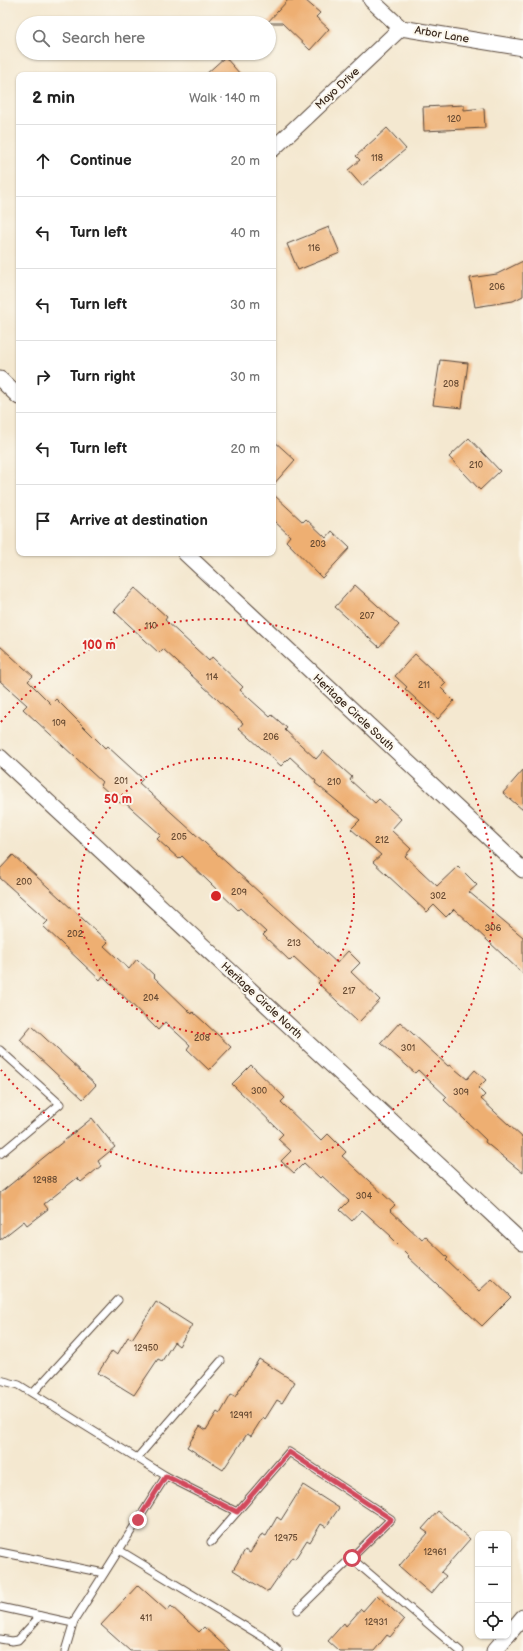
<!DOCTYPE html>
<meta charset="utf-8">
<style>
body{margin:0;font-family:"Balsamiq Sans",sans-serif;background:#f6f6f6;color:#222}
.controls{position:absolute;right:12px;bottom:12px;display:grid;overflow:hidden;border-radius:8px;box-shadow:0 1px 3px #0004}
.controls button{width:36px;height:36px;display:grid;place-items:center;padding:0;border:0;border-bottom:1px solid #e0e0e0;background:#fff;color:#222;font:20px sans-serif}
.stop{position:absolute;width:12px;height:12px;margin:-9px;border:3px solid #d1495b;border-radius:50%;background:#fff}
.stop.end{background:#d1495b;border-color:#fff;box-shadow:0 1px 4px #0008}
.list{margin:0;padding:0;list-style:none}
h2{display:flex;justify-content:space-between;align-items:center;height:52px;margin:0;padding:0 16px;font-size:17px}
h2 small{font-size:13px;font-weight:400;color:#767676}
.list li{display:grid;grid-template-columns:26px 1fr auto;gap:12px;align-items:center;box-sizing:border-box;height:72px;padding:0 16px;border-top:1px solid #e0e0e0}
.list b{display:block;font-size:15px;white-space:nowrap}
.list em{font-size:13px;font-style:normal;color:#767676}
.icon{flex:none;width:22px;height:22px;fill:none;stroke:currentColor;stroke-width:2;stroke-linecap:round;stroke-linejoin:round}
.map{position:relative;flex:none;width:523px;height:1651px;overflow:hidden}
.search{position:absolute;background:#fff;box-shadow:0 1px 3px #0004;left:16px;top:16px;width:260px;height:44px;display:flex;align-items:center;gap:10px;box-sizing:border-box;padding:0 14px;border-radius:22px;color:#767676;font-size:15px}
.panel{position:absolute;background:#fff;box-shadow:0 1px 3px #0004;left:16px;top:72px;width:260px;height:484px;border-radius:8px}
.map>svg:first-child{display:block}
</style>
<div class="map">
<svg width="523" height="1651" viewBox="0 0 523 1651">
<rect width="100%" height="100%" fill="#fbf7ec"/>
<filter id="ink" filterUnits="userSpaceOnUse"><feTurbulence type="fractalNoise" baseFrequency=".025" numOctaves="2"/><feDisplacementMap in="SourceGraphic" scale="8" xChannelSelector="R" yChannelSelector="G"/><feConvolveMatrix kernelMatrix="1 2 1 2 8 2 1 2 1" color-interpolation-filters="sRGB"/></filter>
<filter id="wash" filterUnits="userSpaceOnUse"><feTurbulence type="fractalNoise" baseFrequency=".012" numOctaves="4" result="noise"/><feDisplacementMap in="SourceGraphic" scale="16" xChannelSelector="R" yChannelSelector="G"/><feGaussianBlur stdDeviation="0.9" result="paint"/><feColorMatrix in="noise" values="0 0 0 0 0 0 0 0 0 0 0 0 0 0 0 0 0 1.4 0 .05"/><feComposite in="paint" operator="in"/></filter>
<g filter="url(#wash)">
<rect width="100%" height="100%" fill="#f4e8d0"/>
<g id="blocks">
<g fill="#eeaf72">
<polygon points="288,0 305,0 320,13 316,17 329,29 310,50 282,23 267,23"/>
<polygon points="225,57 241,75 205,75"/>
<polygon points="464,105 464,110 484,108 485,128 424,131 423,107"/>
<polygon points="387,128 406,149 362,186 348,170 360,160 356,156"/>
<polygon points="329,227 340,253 298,270 287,244"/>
<polygon points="523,261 523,296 513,301 475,307 470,278 497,274"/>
<polygon points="440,360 468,363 462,408 433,405"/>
<polygon points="469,438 500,471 480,490 449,457"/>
<polygon points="273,440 295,460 273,485"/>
<polygon points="273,494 303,522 306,519 326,538 332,531 350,548 322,578 286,541 290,536 273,520"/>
<polygon points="355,585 399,625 379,647 335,607"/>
<polygon points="135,588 167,617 165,620 209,661 212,657 243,687 240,690 270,717 272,715 287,728 285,730 316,759 323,751 352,777 350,780 375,803 379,799 401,819 391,830 411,849 405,856 437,886 458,866 477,885 469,892 523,937 523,974 454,909 446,917 434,905 427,912 373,862 381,855 351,829 360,820 315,783 316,781 290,757 281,766 239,728 243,723 163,649 159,653 114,611"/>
<polygon points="0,646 33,676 28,681 51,704 56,699 105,748 107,746 143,779 139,783 337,963 348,951 360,963 351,972 380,1000 359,1022 318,983 320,981 294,957 290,961 263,935 266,932 240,908 238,910 182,856 179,859 157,839 161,835 123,801 120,803 100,785 102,782 23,709 27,705 0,681"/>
<polygon points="415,654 446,683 441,688 454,701 438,719 405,689 407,687 395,676"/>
<polygon points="523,770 523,810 503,793"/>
<polygon points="13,855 108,942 104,946 129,969 137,959 155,976 154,977 192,1014 193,1012 231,1047 209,1070 187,1049 190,1045 165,1022 158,1030 103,976 100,980 43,926 48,921 0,878 0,869"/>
<polygon points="400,1022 448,1066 450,1065 467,1079 475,1070 486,1080 478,1088 485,1095 481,1099 523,1138 523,1173 485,1142 486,1140 444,1100 447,1097 418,1070 415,1073 381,1043"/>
<polygon points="32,1026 96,1085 83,1099 20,1040"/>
<polygon points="251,1065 285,1098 281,1102 321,1141 328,1134 346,1152 342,1156 395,1205 390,1210 422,1240 425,1236 448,1258 446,1260 479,1291 492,1279 511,1297 482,1326 408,1257 409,1256 390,1237 391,1236 362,1210 352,1221 340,1210 349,1201 322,1176 320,1178 304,1163 294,1173 281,1161 291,1151 278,1139 283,1134 232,1084"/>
<polygon points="92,1118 115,1147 98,1161 101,1166 81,1182 77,1178 44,1204 48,1209 27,1225 24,1221 0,1240 0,1193"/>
<polygon points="156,1302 192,1325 179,1346 174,1342 162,1361 158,1359 134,1395 98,1373 112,1351 117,1355 128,1337 132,1339"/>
<polygon points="259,1359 295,1382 282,1403 277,1400 265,1419 263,1417 251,1436 247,1434 223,1470 187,1447 200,1426 206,1430 217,1412 220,1414 231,1395 235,1397"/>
<polygon points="303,1485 339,1508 326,1527 321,1524 310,1542 307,1540 295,1559 292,1557 268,1592 233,1570 245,1550 250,1553 262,1534 266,1536 277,1517 281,1520"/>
<polygon points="438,1511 470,1539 441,1572 446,1576 431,1594 399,1566 428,1533 422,1529"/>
<polygon points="138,1585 167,1611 171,1606 199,1632 204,1627 230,1651 130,1651 101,1625"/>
<polygon points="377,1595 404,1620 390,1637 387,1635 374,1651 339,1651 328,1641 344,1623 346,1626 361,1609 363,1611"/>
</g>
</g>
</g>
<g filter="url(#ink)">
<use href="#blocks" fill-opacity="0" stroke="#574639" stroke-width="1"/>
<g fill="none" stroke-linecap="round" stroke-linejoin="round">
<defs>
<g id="service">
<polyline points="0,1050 60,1104 0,1154"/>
<polyline points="0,1380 19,1385 166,1476"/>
<polyline points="33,1393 118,1300"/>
<polyline points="137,1458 221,1361"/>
<polyline points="211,1542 237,1512"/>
<polyline points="119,1550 266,1639 279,1651"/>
<polyline points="0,1552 104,1573"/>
<polyline points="0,1607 73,1623"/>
<polyline points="298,1610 351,1558"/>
<polyline points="0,1639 12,1641 18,1640 40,1616"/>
<polyline points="65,1651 74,1621 166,1476 237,1512 289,1452 391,1519 351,1558 460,1651"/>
</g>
<g id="minor">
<polyline points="371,0 401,28 523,48"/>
<polyline points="273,149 401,28"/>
<polyline points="0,379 19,397"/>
<polyline points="185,553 523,870"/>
<polyline points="0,757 523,1243"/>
<polyline points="508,1635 523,1617"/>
<polyline points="494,1651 507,1636"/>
</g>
</defs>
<use href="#service" stroke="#574639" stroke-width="9"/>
<use href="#minor" stroke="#574639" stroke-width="17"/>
<use href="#service" stroke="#fff" stroke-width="7"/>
<use href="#minor" stroke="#fff" stroke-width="15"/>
</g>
</g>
<g fill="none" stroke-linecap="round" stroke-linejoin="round" filter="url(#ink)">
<polyline stroke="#d1495b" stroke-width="5" points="138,1520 166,1476 237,1512 289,1452 391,1519 352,1558"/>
</g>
<g fill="none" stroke="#d62828" stroke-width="2" stroke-dasharray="2 4">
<circle cx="216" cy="896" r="138"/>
<path d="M1 722A277 277 0 1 1 1 1070"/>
</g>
<g text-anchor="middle" stroke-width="4" stroke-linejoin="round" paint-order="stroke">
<g font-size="9" fill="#684b33">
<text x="454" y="122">120</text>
<text x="377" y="161">118</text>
<text x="314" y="251">116</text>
<text x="497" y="290">206</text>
<text x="451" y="387">208</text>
<text x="476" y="468">210</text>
<text x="318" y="547">203</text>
<text x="367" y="619">207</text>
<text x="151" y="629">110</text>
<text x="212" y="680">114</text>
<text x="424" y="688">211</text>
<text x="59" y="726">109</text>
<text x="271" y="740">206</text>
<text x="121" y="784">201</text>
<text x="334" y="785">210</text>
<text x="179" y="840">205</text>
<text x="382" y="843">212</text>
<text x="24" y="885">200</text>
<text x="239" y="895">209</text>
<text x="438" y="899">302</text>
<text x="493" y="931">306</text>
<text x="75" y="937">202</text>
<text x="294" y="946">213</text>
<text x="349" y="994">217</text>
<text x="151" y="1001">204</text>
<text x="202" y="1041">208</text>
<text x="408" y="1051">301</text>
<text x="259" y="1094">300</text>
<text x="461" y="1095">309</text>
<text x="45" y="1183">12988</text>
<text x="364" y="1199">304</text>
<text x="146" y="1351">12950</text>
<text x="241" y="1418">12991</text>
<text x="286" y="1541">12975</text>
<text x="435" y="1555">12961</text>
<text x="146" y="1621">411</text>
<text x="376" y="1625">12931</text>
</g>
<g font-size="11" fill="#3b2a1e" stroke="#fbf7ec">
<text transform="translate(442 34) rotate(10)" y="4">Arbor Lane</text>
<text transform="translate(337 88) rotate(-43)" y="4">Mayo Drive</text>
<text transform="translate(354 712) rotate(43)" y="4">Heritage Circle South</text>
<text transform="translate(262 1000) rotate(43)" y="4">Heritage Circle North</text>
</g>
</g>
<circle cx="216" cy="896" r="6" fill="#d62828" stroke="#fbf7ec" stroke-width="2"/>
<g font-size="12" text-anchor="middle" font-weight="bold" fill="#d62828" stroke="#fbf7ec" stroke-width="4" stroke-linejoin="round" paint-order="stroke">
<text x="99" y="649">100 m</text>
<text x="118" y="803">50 m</text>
</g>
</svg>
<div class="controls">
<button>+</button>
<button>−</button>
<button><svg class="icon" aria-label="locate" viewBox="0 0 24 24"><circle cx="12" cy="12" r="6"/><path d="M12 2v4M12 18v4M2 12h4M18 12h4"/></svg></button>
</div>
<div class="stop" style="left:352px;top:1558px"></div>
<div class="stop end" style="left:138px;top:1520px"></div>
<div class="search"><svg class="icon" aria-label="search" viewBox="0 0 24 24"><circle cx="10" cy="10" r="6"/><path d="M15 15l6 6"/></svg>Search here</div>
<section class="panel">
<h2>2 min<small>Walk · 140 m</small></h2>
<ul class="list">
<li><svg class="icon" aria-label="ahead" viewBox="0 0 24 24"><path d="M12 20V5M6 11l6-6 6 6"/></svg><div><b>Continue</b></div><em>20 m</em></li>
<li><svg class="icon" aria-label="left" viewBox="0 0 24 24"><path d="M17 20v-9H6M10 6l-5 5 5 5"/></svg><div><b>Turn left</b></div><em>40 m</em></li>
<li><svg class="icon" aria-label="left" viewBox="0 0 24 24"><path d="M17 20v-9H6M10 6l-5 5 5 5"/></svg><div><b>Turn left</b></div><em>30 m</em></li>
<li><svg class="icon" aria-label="right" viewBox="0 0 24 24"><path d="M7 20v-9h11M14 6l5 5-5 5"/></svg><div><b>Turn right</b></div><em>30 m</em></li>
<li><svg class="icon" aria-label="left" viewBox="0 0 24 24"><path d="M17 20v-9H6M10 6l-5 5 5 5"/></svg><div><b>Turn left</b></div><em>20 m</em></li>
<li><svg class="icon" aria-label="arrive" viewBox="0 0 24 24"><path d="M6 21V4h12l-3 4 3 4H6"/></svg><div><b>Arrive at destination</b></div></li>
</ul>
</section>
</div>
